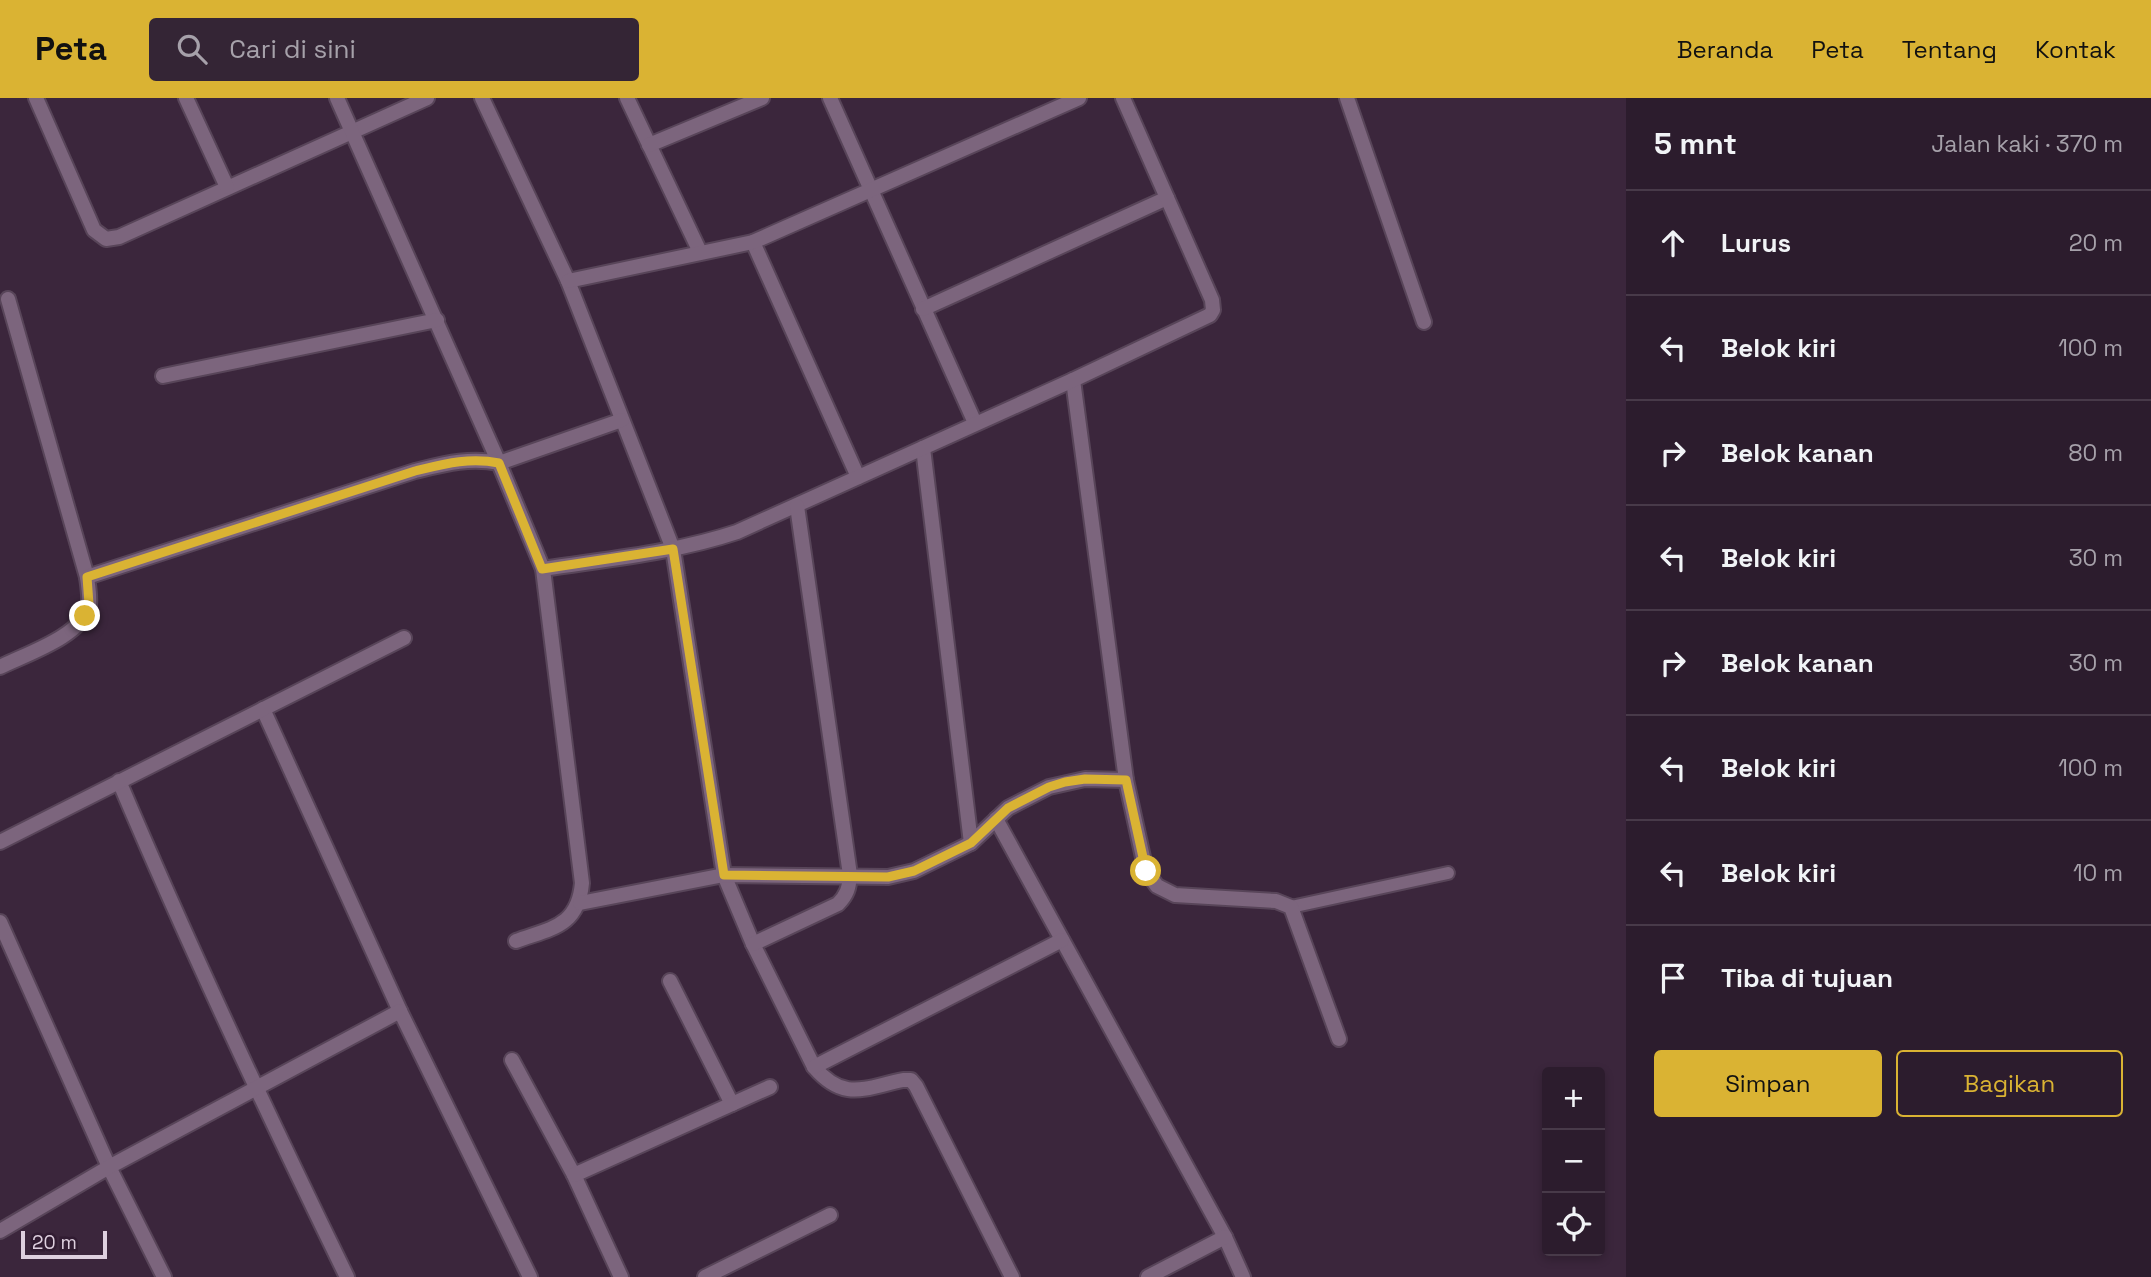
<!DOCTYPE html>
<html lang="id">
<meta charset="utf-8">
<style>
body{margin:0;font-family:"Space Grotesk",sans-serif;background:#342535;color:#f1f3f6}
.controls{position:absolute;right:21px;bottom:21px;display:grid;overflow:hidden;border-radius:7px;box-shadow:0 4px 10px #0003}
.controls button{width:63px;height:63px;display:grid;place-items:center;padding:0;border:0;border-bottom:2px solid #483a49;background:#2c1c2d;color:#f1f3f6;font:35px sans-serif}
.scale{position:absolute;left:21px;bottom:18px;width:86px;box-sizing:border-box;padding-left:7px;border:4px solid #ded0df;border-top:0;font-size:19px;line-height:24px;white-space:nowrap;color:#ded0df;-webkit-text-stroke:5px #311c32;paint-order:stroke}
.stop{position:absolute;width:21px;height:21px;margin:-16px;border:5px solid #dab333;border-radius:50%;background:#fff}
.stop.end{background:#dab333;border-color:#fff;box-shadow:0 2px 7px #0008}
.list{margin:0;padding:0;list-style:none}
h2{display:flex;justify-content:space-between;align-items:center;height:91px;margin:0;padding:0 28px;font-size:30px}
h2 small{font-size:23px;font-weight:400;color:#a6a1aa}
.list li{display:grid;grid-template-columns:46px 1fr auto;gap:21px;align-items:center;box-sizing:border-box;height:105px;padding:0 28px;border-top:2px solid #483a49}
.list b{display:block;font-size:26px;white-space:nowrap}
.list em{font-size:23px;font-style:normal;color:#a6a1aa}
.actions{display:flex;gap:14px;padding:21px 28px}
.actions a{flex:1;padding:16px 0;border:2px solid #dab333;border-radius:7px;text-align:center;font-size:24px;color:#dab333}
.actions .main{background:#dab333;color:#111}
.icon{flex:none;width:38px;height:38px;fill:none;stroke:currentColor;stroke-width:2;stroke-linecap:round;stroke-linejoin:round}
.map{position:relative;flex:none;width:1626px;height:1179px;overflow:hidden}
header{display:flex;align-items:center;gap:42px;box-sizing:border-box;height:98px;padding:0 35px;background:#dab333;color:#111}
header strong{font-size:33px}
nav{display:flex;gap:38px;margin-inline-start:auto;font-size:24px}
.search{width:490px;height:63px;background:#342535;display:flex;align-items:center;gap:18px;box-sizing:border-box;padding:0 24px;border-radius:7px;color:#a6a1aa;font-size:26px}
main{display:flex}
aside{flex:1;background:#2c1c2d}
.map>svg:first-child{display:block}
</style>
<header>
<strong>Peta</strong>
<div class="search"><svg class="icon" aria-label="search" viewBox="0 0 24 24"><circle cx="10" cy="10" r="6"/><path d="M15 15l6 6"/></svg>Cari di sini</div>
<nav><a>Beranda</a><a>Peta</a><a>Tentang</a><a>Kontak</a></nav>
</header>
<main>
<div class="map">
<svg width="1626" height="1179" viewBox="0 0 1626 1179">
<rect width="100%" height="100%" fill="#3b263c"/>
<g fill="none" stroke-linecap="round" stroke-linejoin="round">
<defs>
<polyline id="lane" points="1291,809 1448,775"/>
<g id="street">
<polyline points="36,0 94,132 106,141 119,139 427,0"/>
<polyline points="186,0 227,89"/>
<path d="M337,0L499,365L543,471L582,785C578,829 551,830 516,843"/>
<path d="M482,0L568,183L673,451L724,777L753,846L814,969C844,1004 864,990 903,982H911L916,988L1012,1179"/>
<polyline points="627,0 700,154"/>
<polyline points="830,0 975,325"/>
<polyline points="1347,0 1424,224"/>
<polyline points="649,47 762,0"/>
<polyline points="753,144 858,379"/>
<polyline points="568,183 753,144 1079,0"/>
<polyline points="8,201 87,479"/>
<polyline points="923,211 1167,100"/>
<polyline points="163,278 437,222"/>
<polyline points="1073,282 1126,682 1146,773 1157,788 1175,797 1276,803 1291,809 1339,941"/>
<polyline points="923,350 971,745"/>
<path d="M543,471C607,461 674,455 737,434L1073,282L1210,217L1213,212L1212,202L1123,0"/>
<path d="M0,569C26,556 83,538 89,507C90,498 88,487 87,479L415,373C444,366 469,359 499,365L622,322"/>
<polyline points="263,611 400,913"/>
<path d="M119,683C190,851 267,1015 347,1179"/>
<polyline points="996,721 1225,1139 1243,1179"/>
<polyline points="0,744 404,540"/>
<polyline points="580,805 724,777 888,779 914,773 971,745 1008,710 1049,689 1085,681 1126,682"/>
<polyline points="0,824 109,1069 164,1179"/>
<path d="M753,846L838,806C847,797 849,790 850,777L797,408"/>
<polyline points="670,883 732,1006"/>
<polyline points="512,962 574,1077 621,1179"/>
<polyline points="814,969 1062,842"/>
<polyline points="574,1077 770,989"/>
<polyline points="0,1133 109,1069 400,913 530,1179"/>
<polyline points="705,1179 830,1117"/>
<polyline points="1148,1179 1225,1139"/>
</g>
</defs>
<use href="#lane" stroke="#584559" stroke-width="16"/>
<use href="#street" stroke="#584559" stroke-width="18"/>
<use href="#lane" stroke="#7c657d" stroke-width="12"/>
<use href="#street" stroke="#7c657d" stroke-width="14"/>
</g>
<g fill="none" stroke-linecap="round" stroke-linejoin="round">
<path stroke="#dab333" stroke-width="9" d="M85,518L89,506L87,479L415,373C444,366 469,359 499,365L542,471L673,451L724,777L888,779L914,773L971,745L1008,710L1049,689L1065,684L1085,681L1126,682L1146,773"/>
</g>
</svg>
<div class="controls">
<button>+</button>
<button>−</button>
<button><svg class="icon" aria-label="locate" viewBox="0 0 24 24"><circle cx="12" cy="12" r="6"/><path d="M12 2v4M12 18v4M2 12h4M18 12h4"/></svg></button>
</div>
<div class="scale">20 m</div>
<div class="stop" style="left:1146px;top:773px"></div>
<div class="stop end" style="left:85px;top:518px"></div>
</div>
<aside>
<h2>5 mnt<small>Jalan kaki · 370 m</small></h2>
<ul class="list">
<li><svg class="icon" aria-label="ahead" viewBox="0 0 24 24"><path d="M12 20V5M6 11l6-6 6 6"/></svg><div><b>Lurus</b></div><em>20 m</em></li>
<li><svg class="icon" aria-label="left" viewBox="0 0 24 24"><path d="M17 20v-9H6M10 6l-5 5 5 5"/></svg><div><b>Belok kiri</b></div><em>100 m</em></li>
<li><svg class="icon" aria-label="right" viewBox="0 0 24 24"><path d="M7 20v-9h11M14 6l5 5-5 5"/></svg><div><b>Belok kanan</b></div><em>80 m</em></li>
<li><svg class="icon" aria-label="left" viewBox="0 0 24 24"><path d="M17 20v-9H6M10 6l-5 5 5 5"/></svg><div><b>Belok kiri</b></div><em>30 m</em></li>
<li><svg class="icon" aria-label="right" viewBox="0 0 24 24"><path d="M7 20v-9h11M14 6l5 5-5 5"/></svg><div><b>Belok kanan</b></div><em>30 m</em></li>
<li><svg class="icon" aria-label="left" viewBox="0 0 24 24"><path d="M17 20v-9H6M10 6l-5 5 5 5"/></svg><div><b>Belok kiri</b></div><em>100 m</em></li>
<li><svg class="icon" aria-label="left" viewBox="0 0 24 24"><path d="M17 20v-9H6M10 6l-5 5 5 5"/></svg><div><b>Belok kiri</b></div><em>10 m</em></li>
<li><svg class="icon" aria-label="arrive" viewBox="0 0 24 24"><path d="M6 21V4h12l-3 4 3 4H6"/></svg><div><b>Tiba di tujuan</b></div></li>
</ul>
<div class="actions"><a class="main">Simpan</a><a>Bagikan</a></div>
</aside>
</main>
